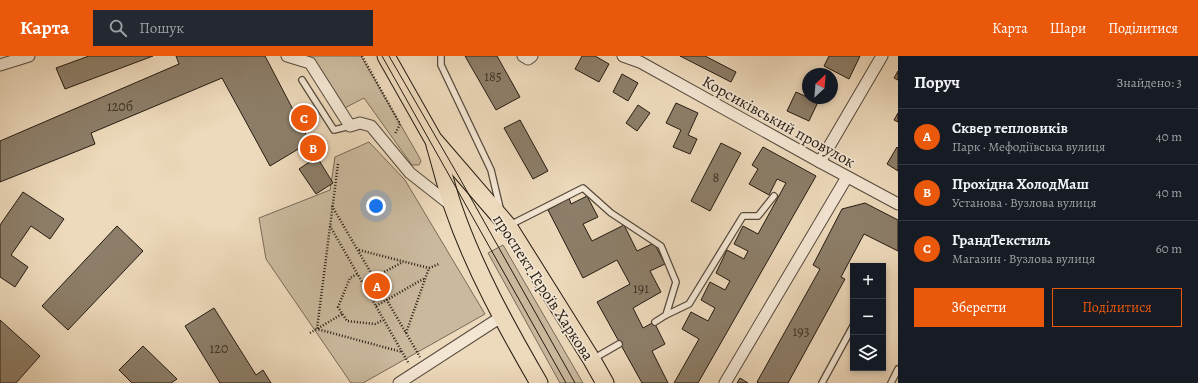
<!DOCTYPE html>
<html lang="uk">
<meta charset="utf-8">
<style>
body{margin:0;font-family:Alegreya,serif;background:#242831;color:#f1f3f6}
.controls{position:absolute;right:12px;bottom:12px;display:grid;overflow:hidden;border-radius:0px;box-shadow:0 2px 6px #0003}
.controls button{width:36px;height:36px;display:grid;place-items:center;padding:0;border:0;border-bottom:1px solid #363941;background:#171b24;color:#f1f3f6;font:20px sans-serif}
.compass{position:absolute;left:802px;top:12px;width:36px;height:36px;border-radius:50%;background:#171b24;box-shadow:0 2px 6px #0003;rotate:26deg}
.you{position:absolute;left:376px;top:150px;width:14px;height:14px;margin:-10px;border:3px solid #fff;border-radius:50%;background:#1a73e8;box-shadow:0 0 0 6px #1a73e833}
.badge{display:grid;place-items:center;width:26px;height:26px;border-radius:50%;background:#ea580c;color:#fff;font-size:13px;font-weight:700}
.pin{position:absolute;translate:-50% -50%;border:2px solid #fff;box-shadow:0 1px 4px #0006}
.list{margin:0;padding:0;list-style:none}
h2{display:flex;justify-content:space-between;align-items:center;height:52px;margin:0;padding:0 16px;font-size:17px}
h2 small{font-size:13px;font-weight:400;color:#9ea1a6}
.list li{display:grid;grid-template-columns:26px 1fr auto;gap:12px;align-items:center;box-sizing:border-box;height:56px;padding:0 16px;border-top:1px solid #363941}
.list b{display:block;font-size:15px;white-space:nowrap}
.list p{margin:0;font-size:13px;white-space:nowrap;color:#9ea1a6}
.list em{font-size:13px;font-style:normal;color:#9ea1a6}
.actions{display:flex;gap:8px;padding:12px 16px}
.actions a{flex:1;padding:9px 0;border:1px solid #ea580c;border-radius:0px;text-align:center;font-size:14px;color:#ea580c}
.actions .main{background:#ea580c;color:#fff}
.icon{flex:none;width:22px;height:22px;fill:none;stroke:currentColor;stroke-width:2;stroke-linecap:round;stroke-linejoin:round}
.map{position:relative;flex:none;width:898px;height:327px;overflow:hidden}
header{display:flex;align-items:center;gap:24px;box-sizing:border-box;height:56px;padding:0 20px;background:#ea580c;color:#fff}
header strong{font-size:19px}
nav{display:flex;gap:22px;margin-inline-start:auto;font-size:14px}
.search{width:280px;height:36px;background:#242831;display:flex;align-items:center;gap:10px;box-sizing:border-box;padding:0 14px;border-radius:0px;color:#9ea1a6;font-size:15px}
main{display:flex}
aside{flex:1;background:#171b24}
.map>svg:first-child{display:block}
</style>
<header>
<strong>Карта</strong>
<div class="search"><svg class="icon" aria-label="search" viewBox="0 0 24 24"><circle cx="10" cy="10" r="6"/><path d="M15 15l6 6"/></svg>Пошук</div>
<nav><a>Карта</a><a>Шари</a><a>Поділитися</a></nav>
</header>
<main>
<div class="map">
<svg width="898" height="327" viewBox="0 0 898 327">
<rect width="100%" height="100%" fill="#edd9bb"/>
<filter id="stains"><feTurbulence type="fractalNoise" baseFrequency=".005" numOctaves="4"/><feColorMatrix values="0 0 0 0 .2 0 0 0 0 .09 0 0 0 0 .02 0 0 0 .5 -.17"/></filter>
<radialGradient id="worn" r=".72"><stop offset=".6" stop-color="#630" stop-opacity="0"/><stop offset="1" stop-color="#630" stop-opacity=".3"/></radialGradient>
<g fill="#cbb99e" stroke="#786a58">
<polygon points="295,0 361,0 418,99 421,105 419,109 412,109 364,42 337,56 303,3"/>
<polygon points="369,86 405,124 485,258 363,327 351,327 266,203 259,162 330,134 335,101"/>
<polygon points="503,189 583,327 560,327 488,197"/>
</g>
<g fill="#8d7e69" stroke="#241b11">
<polygon points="89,0 153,0 65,33 56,12"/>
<polygon points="176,0 265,0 310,86 270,110 222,22 91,77 95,88 0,126 0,85 179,8"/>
<polygon points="465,0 497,0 520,41 496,54"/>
<polygon points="582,0 595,0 609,8 599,26 575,13"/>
<polygon points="680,0 705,0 736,16 731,26"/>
<polygon points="829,0 860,0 849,23 824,10"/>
<polygon points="898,15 898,24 894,22"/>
<polygon points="622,18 638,27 628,45 613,36"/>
<polygon points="796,36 818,46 809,65 787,55"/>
<polygon points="676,47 698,57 688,79 697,83 690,98 673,91 681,74 666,67"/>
<polygon points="638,49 650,57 637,75 626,67"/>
<polygon points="898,57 898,66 894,64"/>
<polygon points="520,64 548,115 533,123 504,72"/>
<polygon points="721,87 741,97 710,155 691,145"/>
<polygon points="763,91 816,120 698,327 674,327 699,283 682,273 691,256 708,265 715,252 701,244 710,226 725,234 730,225 716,217 727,194 744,203 748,195 734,188 743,170 758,178 786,127 777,123 769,139 749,128 758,113 752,109"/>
<polygon points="897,91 898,92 898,115 887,108"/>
<polygon points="317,101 333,127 316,138 299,113"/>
<polygon points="23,136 64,163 50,183 31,170 11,199 28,211 15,231 0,221 0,169"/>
<polygon points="587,140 598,161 583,168 592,185 624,169 637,195 654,187 665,208 650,215 661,236 633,252 643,272 654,266 665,288 652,295 668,327 642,327 597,246 630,228 617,204 583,222 548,154 569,142 571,148"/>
<polygon points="865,147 898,164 898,195 864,178 841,221 845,223 788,327 758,327 757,326 820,213 813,209 842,153"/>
<polygon points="117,170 143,195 68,274 42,250"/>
<polygon points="214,252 256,319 263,314 271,327 220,327 185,270"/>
<polygon points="0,264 40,300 16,327 0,327"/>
<polygon points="143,290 177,323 171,327 132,327 119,314"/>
<polygon points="740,322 748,327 737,327"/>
</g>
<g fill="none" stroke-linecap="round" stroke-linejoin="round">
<defs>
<g id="service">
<polyline points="441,0 441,9 491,114 500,152"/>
<polyline points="302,24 334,74 350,70"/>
<polyline points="510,169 583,132 611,157 661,190 676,226 666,259 655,266"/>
<polyline points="666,259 689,248 743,160 758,160 774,140"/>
<polyline points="593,303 619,288"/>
<polyline points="822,327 853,270"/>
<polyline points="891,327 898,313"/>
</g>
<g id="minor">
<polyline points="287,0 310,7 350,70 360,67 371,70 410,117 452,150"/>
<polyline points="523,0 528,3 532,0"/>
<polyline points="623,0 640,6 820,106 898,148"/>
<polyline points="0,9 29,0"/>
<polyline points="820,106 882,0"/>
<polyline points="399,327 501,261"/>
<polyline points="725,327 847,121"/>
</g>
<g id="primary">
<polyline points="386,0 433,83 508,170 592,304 605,327"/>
<path d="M435,89C441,109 446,130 453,151C474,212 506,270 539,327"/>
</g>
</defs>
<use href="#service" stroke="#564a3c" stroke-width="8"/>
<use href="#minor" stroke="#564a3c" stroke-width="13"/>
<use href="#primary" stroke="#241b11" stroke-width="19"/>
<g stroke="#241b11" stroke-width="2.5" stroke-dasharray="1 2" stroke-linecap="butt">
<polyline points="362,0 400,68 395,78"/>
<polyline points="338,108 317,273 402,296"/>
<polyline points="332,150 420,301"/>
<polyline points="330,170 409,308"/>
<polyline points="359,194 429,212"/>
<polyline points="357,218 350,222 338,251 347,265 375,268 383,264"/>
<polyline points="363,227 403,206"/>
<polyline points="376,250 425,222"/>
<polyline points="310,277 342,258"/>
<polyline points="406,277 429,212 439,208"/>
</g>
<use href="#service" stroke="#f3e6d3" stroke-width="5.5"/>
<use href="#minor" stroke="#f3e6d3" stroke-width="11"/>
<use href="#primary" stroke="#edd9bb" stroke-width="17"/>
<g stroke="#241b11" stroke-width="1">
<polyline points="382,0 566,327"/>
<polyline points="389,0 459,121 575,327"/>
</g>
</g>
<g text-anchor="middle" stroke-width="3.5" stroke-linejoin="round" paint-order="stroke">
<g font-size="14" fill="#3e3427">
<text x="493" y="25">185</text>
<text x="120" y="55">120б</text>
<text x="716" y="126">8</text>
<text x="641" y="237">191</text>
<text x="801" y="280">193</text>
<text x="219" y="297">120</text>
</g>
<g font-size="16" fill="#241b11" stroke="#f3e6d3">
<text transform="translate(779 65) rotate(29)" y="6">Корсиківський провулок</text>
<text transform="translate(544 231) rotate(57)" y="6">проспект Героїв Харкова</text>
</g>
</g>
<rect width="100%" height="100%" filter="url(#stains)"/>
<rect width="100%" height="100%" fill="url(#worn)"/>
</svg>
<div class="controls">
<button>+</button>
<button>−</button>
<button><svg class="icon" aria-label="layers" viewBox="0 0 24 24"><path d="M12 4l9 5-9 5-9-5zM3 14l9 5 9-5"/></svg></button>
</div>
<svg class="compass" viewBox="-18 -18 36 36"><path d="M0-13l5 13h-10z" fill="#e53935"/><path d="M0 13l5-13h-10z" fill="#9ea1a6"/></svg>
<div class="you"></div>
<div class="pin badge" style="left:377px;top:230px">A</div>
<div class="pin badge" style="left:313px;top:92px">B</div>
<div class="pin badge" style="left:304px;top:62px">C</div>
</div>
<aside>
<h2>Поруч<small>Знайдено: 3</small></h2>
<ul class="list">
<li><span class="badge">A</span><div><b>Сквер тепловиків</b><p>Парк · Мефодіївська вулиця</p></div><em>40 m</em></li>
<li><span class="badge">B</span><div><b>Прохідна ХолодМаш</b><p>Установа · Вузлова вулиця</p></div><em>40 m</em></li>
<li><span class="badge">C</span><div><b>ГрандТекстиль</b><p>Магазин · Вузлова вулиця</p></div><em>60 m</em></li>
</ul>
<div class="actions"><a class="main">Зберегти</a><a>Поділитися</a></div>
</aside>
</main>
